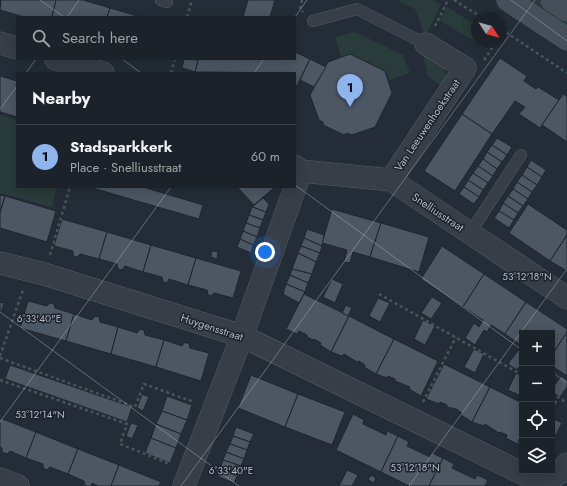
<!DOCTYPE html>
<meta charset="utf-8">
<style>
body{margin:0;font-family:Jost,sans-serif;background:#242a31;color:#f1f3f6}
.controls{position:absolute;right:12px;bottom:12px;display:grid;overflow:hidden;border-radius:0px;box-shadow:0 2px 10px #0003}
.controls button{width:36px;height:36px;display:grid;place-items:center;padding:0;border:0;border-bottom:1px solid #393f46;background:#1b2229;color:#f1f3f6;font:20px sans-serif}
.compass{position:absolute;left:471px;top:12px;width:36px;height:36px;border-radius:50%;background:#1b2229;box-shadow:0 2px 10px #0003;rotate:126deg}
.you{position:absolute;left:265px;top:252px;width:14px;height:14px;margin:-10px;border:3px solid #fff;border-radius:50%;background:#1a73e8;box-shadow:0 0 0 6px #1a73e833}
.badge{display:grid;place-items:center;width:26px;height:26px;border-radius:50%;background:#8eb5ed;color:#111;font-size:13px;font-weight:700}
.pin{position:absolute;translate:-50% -33px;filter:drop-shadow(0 1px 2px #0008)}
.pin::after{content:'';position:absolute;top:21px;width:14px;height:12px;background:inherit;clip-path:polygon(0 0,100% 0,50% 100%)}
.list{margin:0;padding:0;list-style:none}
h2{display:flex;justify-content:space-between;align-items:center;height:52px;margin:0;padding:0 16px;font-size:17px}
h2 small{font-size:13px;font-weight:400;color:#a0a4a8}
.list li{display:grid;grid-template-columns:26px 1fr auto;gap:12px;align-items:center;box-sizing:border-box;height:64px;padding:0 16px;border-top:1px solid #393f46}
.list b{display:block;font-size:15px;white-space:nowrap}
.list p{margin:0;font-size:13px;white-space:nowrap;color:#a0a4a8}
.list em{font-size:13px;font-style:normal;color:#a0a4a8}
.icon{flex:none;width:22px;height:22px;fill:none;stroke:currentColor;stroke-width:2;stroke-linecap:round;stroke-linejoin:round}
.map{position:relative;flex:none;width:567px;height:486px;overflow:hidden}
.search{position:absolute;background:#1b2229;box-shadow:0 2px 10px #0003;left:16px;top:16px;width:280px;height:44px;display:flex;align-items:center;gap:10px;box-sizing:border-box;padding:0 14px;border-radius:0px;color:#a0a4a8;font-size:15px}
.panel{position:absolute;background:#1b2229;box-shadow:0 2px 10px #0003;left:16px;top:72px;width:280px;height:116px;border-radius:0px}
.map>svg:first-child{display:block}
</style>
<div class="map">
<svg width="567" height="486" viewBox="0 0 567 486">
<rect width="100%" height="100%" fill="#242d37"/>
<g fill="#293b3a">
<polygon points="397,0 433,0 441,5 425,37 415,9"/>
<polygon points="516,0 538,0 567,20 567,34"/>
<polygon points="447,7 477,26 477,42 491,42 487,49 439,20"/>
<polygon points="355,32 403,55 410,73 389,80 387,72 350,54 341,57 335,37"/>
<path d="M426,52C438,60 453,70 441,86L428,76L423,56Z"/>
<polygon points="0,115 17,120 17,187 57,187 52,207 0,193"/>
</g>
<g fill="#4c5763" stroke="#1e252f">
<polygon points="1,0 56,0 52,17 24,17 0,10"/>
<polygon points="56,0 83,0 110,8 107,17 52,17"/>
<polygon points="248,0 275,0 270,17 243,17"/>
<polygon points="110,8 141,17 107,17"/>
<polygon points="295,52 310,59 296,88 295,73 195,72 198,60 194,59 295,59"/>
<polygon points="350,54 385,71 392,93 375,127 352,135 347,133 344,135 323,125 323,122 319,120 310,95 328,62"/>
<polygon points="500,58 527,76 524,81 536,89 538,87 559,100 540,128 519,114 525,107 515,101 492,134 462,114"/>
<polygon points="184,59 198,60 195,72 182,68"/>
<polygon points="310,59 326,67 314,87 300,80"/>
<polygon points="0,76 17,81 17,117 0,112"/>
<polygon points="563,94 567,96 567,142 542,125"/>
<polygon points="462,114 492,134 455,191 424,171"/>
<polygon points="497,138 512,147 507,155 492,145"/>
<polygon points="492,145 507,155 502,162 487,152"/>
<polygon points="487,152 502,162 497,169 483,159"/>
<polygon points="483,159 497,169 493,176 478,166"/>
<polygon points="531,160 546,170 542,177 527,167"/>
<polygon points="478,166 493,176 488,183 473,173"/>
<polygon points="527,167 542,177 537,185 522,175"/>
<polygon points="473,173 488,183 483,190 468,180"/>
<polygon points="522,175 537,185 532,192 517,182"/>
<polygon points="468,180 483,190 479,197 464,187"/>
<polygon points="517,182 532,192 528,199 513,189"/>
<polygon points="89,187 143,187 203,205 199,219"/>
<polygon points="237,187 275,187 254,205"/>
<polygon points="464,187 479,197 474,204 459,194"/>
<polygon points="513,189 528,199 523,206 508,196"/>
<polygon points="0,195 5,196 0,213"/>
<polygon points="5,196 56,211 47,242 0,228 0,213"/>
<polygon points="508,196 523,206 518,213 503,203"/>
<polygon points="263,198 269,204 266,212 252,207"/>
<polygon points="503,203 518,213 514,220 499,211"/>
<polygon points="528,204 567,230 567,235 550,261 509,233"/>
<polygon points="252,207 266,212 263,220 249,215"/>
<polygon points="332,209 381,223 370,257 353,252 350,263 344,262 347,250 322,243"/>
<polygon points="499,211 514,220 509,228 494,218"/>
<polygon points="249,215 263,220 260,228 246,223"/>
<polygon points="62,219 107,232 99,259 80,254 77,257 73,256 73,251 54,246"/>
<polygon points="246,223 260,228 257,237 243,231"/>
<polygon points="381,223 429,237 419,272 370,257"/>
<polygon points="307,229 324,235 322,246 304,238"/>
<polygon points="243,231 257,237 253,245 240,239"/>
<polygon points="107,232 151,245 143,272 125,266 122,270 118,269 117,264 99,259"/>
<polygon points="567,235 567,271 550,261"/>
<polygon points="304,238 322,246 320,253 301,246"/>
<polygon points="240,239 253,245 251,253 237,247"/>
<polygon points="151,245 196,258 188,285 169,279 167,283 163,282 162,277 143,272"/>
<polygon points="301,246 320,253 316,262 298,253"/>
<polygon points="442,246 484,274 463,307 421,279"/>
<polygon points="212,251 218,252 217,259 211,257"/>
<polygon points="298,253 316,262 312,274 292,269"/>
<polygon points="196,258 241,271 233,298 214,293 211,296 208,295 207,290 188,285"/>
<polygon points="292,269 312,274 308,283 290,275"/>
<polygon points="484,274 526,302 505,334 491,325 487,332 484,330 475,345 465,338 474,323 479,327 483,320 463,307"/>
<polygon points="290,275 308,283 305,292 286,284"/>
<polygon points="332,279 343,284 335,303 323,297"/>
<polygon points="286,284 305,292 299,303 283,294"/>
<polygon points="304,294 349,316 331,352 320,345 321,343 314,339 313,340 307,337 307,335 299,331 297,334 286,329"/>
<polygon points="432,297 442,303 431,319 421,313"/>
<polygon points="378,298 390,303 380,322 369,316"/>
<polygon points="28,301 47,306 50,303 54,304 55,308 74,314 66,341 20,328"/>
<polygon points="0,302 4,303 0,316"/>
<polygon points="526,302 567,329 567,332 552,355 552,333 522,333 522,346 505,334"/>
<polygon points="346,305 352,308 348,316 342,313"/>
<polygon points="74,314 92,320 95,316 99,317 100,322 118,327 111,354 66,341"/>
<polygon points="349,316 394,339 376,374 364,367 365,365 359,361 357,362 344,354 342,356 331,352"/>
<polygon points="423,320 435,326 425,345 414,339"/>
<polygon points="118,327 137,333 140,329 144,330 145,335 164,340 156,367 111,354"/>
<polygon points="567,332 567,376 552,366 552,355"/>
<polygon points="394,339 438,361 421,396 409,389 410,387 395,381 395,379 388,376 387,378 376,374"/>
<polygon points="164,340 182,346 185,342 189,344 190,348 209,353 201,381 156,367"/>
<polygon points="474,349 484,354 475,373 464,367"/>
<polygon points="519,349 522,352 522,364 517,370 508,364"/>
<polygon points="444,364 490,387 472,422 461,415 462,413 456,409 447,407 447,405 440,402 439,404 426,399"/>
<polygon points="10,365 132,407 127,422 5,379"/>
<polygon points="516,373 522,376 521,396 508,390"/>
<polygon points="251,375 298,394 285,427 238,408"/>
<polygon points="561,376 567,380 567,387 560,397 552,392 552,389"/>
<polygon points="490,387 522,403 522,434 517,444 506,438 507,435 500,432 499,433 485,424 484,426 472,422"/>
<polygon points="142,394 149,397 143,411 137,408"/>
<polygon points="298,394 345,412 332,445 285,427"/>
<polygon points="167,396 192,405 187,420 162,411"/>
<polygon points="552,398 558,401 553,411 552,410"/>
<polygon points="17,408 21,409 19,415 15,414"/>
<polygon points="162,411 187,420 181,434 156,424"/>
<polygon points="353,414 364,420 363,424 386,435 387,431 398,436 381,472 336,450"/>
<polygon points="0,418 36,432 26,458 10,451 7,454 2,452 2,448 0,447"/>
<polygon points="552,418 562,423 552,443"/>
<polygon points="131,423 138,425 132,439 126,436"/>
<polygon points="156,424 181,434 176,448 151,438"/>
<polygon points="236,427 254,434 250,442 233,436"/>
<polygon points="36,432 78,449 68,474 50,467 47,470 43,468 43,464 26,458"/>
<polygon points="522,434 522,446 517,444"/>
<polygon points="233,436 250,442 247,450 230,444"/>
<polygon points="398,436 409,442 407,446 430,457 432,453 443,458 429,486 409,486 381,472"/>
<polygon points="151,438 176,448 170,463 145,453"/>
<polygon points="230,444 247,450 244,459 226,452"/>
<polygon points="78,449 119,465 111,486 98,486 92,483 91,486 87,486 85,485 84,481 68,474"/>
<polygon points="226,452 244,459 241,466 223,460"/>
<polygon points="443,458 454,464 452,468 475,479 477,475 488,480 485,486 429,486"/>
<polygon points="223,460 241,466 238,474 220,468"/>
<polygon points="119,465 161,482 159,486 111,486"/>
<polygon points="220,468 238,474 234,483 217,476"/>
<polygon points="347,470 358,475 352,486 339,486"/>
<polygon points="371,475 376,478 374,483 368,480"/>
</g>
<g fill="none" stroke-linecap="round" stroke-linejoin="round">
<defs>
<g id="lane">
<polyline points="161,0 167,2"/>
<polyline points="313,21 357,9 426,44"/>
<polyline points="470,233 521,155"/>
</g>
<g id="street">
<polyline points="0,43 17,48"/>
<polyline points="56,59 103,73"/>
<polyline points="295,166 301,171 391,180 567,298"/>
<polyline points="391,180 465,68 426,44"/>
<path d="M0,263L44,274L242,336L534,479C549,482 559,476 567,464"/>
<polyline points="0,479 18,486"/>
<polyline points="184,486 242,336 301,171"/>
</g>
<g id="secondary">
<polyline points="508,0 567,39"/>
<polyline points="552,0 567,10"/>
</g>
</defs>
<use href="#lane" stroke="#555c66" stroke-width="12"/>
<use href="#street" stroke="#555c66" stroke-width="23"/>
<use href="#secondary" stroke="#555c66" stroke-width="23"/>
<g stroke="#455658" stroke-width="2.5" stroke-dasharray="3 3" stroke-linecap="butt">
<polyline points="302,0 300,9 303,12"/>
<polyline points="454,0 483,18"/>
<polyline points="187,17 192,0"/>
<polyline points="435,26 448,0"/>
<polyline points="501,29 567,73"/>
<polyline points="484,60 496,42"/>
<polyline points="171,73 175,59"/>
<polyline points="50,255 70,187"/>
<polyline points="379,294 522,375"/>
<polyline points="0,356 23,290"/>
<polyline points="0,358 135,407 144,384 194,402"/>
<polyline points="0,380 127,424 120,444 170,464"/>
<polyline points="552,393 567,403"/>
<polyline points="423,402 456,337"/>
</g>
<use href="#lane" stroke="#373e48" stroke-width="11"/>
<use href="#street" stroke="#373e48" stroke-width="22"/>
<use href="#secondary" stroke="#454e5a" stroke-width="22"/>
</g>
<path fill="none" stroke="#b2b9c4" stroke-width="1" stroke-opacity="0.45" d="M40,0L64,17M511,0L567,41M67,17L79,0M295,17L307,0M122,59L141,73M26,73L36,59M254,73L264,59M0,109L17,86M295,185L522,350M0,312L239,486M552,372L567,383M0,422L171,187M181,486L535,0M409,486L567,269"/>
<g text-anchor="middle" stroke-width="3" stroke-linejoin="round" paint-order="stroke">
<g font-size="11" fill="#b2b9c4" stroke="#1c232d">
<text transform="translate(427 125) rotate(-56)" y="4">Van Leeuwenhoekstraat</text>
<text transform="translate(438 212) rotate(34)" y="4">Snelliusstraat</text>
<text transform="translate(212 327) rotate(18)" y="4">Huygensstraat</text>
</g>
</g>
<g font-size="10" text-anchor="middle" fill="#b2b9c4" stroke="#1c232d" stroke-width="3" stroke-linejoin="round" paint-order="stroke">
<text x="527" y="280">53°12'18"N</text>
<text x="39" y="322">6°33'40"E</text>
<text x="40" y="418">53°12'14"N</text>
<text x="415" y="471">53°12'18"N</text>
<text x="231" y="474">6°33'40"E</text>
</g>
</svg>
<div class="controls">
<button>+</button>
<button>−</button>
<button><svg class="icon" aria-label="locate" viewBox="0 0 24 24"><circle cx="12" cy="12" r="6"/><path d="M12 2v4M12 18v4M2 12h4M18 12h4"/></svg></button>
<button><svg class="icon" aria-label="layers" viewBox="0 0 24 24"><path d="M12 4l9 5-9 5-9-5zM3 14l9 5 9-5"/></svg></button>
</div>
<svg class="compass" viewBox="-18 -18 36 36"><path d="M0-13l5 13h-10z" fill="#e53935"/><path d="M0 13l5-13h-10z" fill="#a0a4a8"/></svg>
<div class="you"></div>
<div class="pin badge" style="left:350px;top:107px">1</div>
<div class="search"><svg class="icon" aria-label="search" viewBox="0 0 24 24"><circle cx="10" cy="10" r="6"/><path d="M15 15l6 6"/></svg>Search here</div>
<section class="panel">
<h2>Nearby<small></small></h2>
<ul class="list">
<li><span class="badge">1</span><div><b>Stadsparkkerk</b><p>Place · Snelliusstraat</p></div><em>60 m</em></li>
</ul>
</section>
</div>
